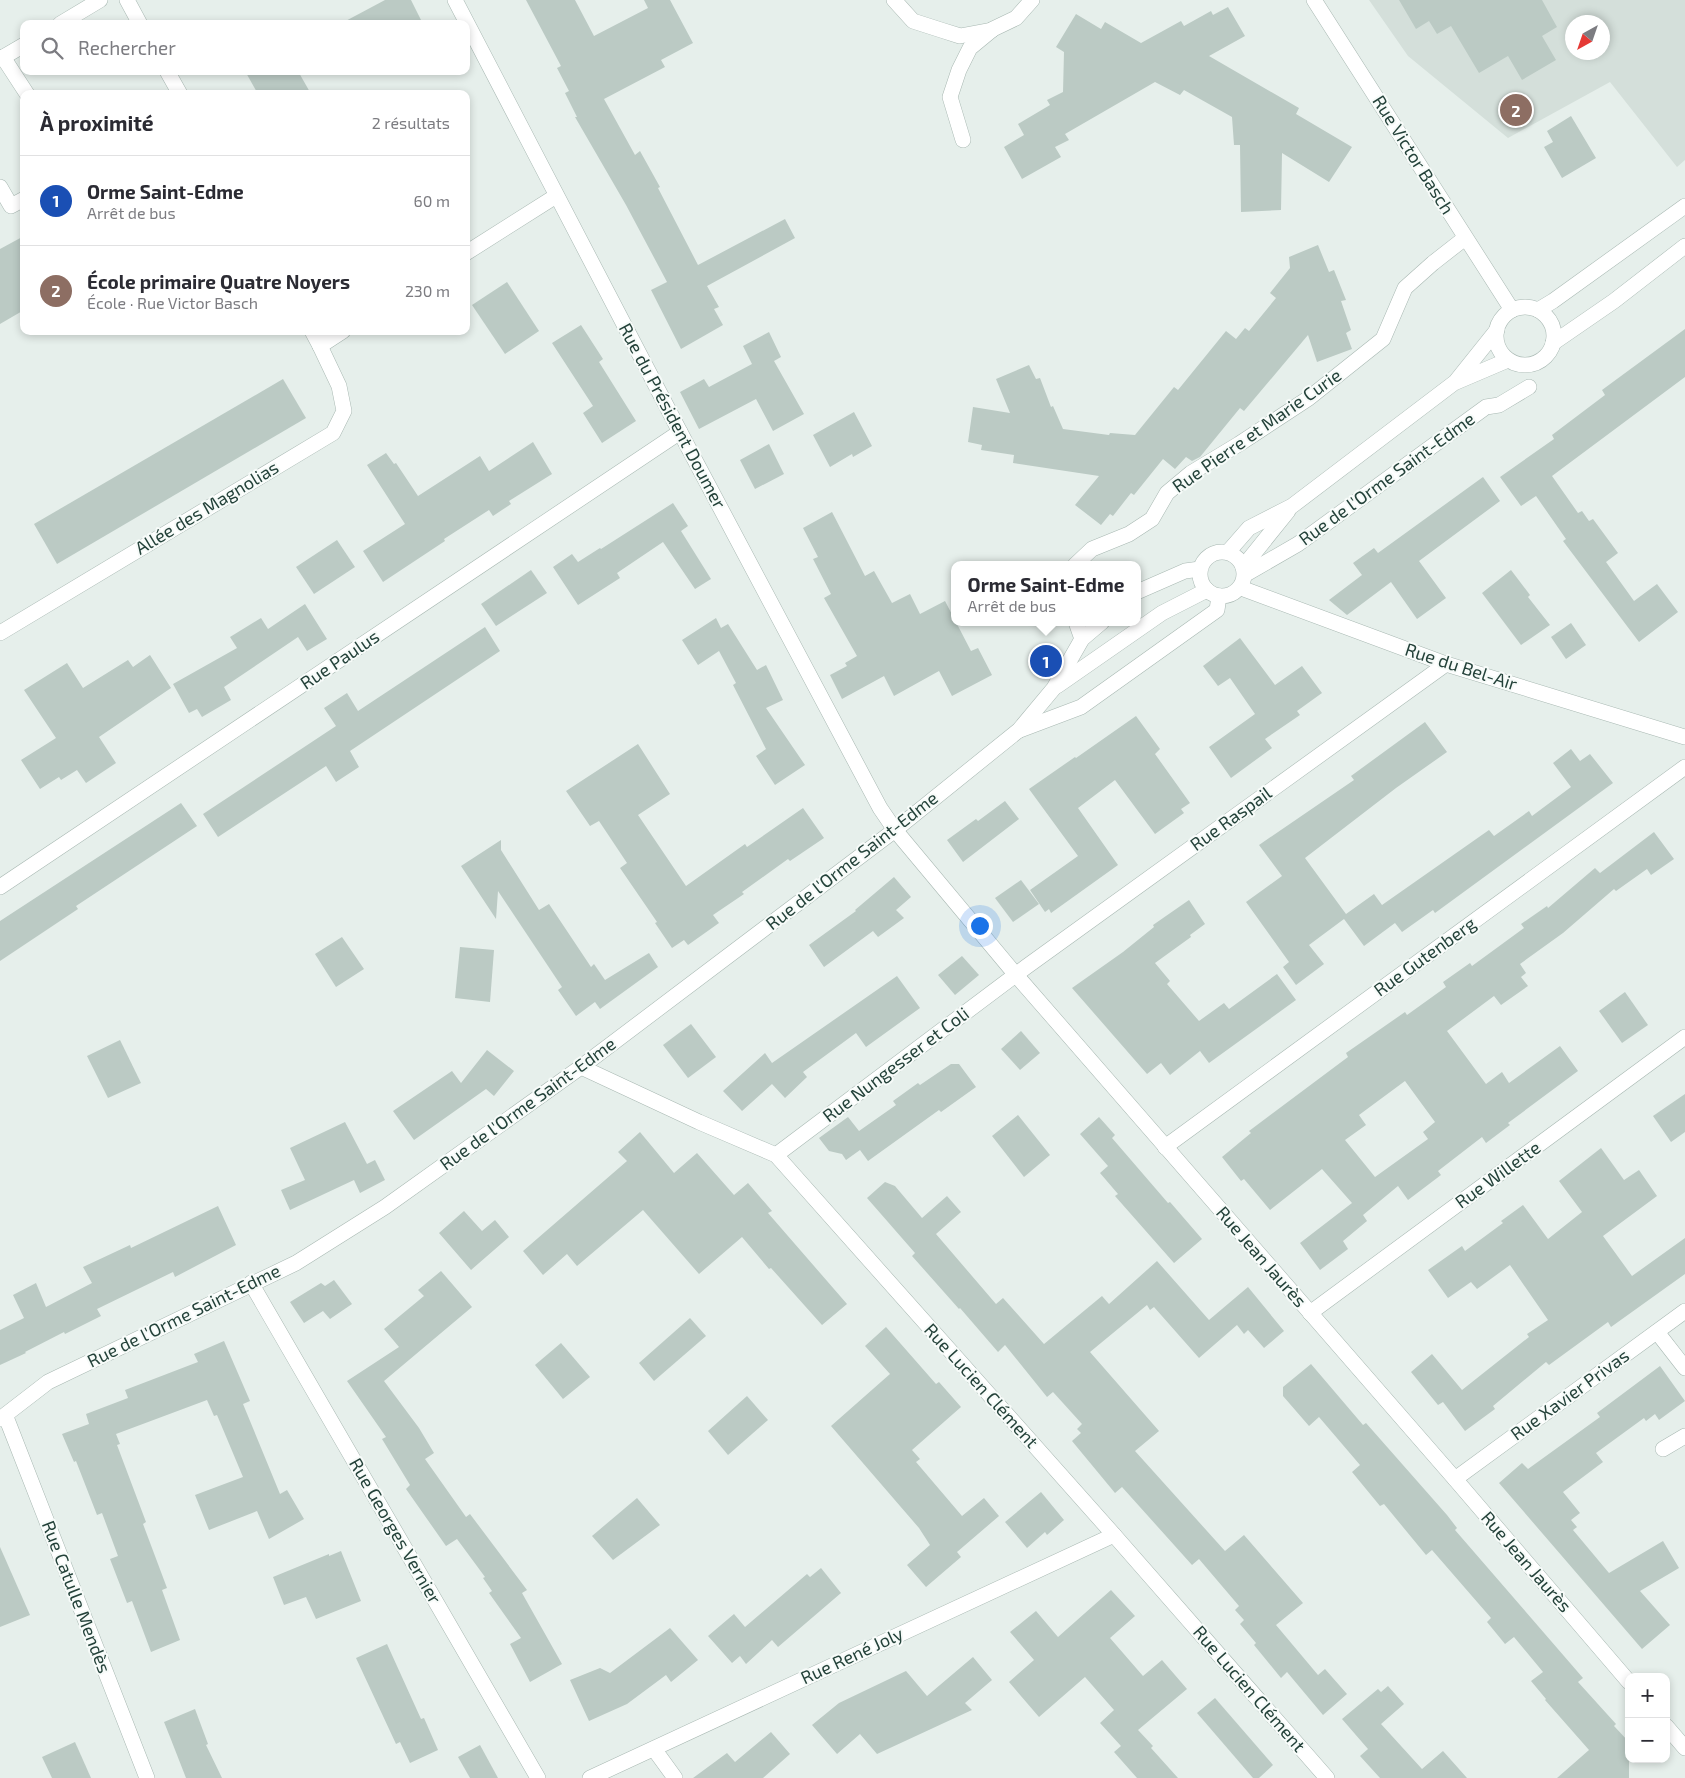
<!DOCTYPE html>
<html lang="fr">
<meta charset="utf-8">
<style>
body{margin:0;font-family:"Exo 2",sans-serif;background:#f7f7f7;color:#2b2b33}
.controls{position:absolute;right:15px;bottom:15px;display:grid;overflow:hidden;border-radius:10px;box-shadow:0 2px 8px #0003}
.controls button{width:45px;height:45px;display:grid;place-items:center;padding:0;border:0;border-bottom:1px solid #e1e1e2;background:#fff;color:#2b2b33;font:25px sans-serif}
.compass{position:absolute;left:1565px;top:15px;width:45px;height:45px;border-radius:50%;background:#fff;box-shadow:0 2px 8px #0003;rotate:220deg}
.you{position:absolute;left:979px;top:925px;width:18px;height:18px;margin:-12px;border:4px solid #fff;border-radius:50%;background:#1a73e8;box-shadow:0 0 0 8px #1a73e833}
.badge{display:grid;place-items:center;width:32px;height:32px;border-radius:50%;background:#855347;color:#fff;font-size:16px;font-weight:700}
.pin{position:absolute;translate:-50% -50%;border:2px solid #fff;box-shadow:0 1px 5px #0006}
.popup{position:absolute;left:951px;top:561px;width:190px;height:65px;box-sizing:border-box;display:grid;place-content:center;border-radius:10px;background:#fff;filter:drop-shadow(0 1px 4px #0005);font-size:16px;white-space:nowrap;color:#7c7c81}
.popup b{font-size:19px;color:#2b2b33}
.popup::after{content:'';position:absolute;left:50%;top:100%;margin-left:-10px;border:10px solid transparent;border-top-color:#fff}
.list{margin:0;padding:0;list-style:none}
h2{display:flex;justify-content:space-between;align-items:center;height:65px;margin:0;padding:0 20px;font-size:21px}
h2 small{font-size:16px;font-weight:400;color:#7c7c81}
.list li{display:grid;grid-template-columns:32px 1fr auto;gap:15px;align-items:center;box-sizing:border-box;height:90px;padding:0 20px;border-top:1px solid #e1e1e2}
.list b{display:block;font-size:19px;white-space:nowrap}
.list p{margin:0;font-size:16px;white-space:nowrap;color:#7c7c81}
.list em{font-size:16px;font-style:normal;color:#7c7c81}
.icon{flex:none;width:28px;height:28px;fill:none;stroke:currentColor;stroke-width:2;stroke-linecap:round;stroke-linejoin:round}
.map{position:relative;flex:none;width:1685px;height:1778px;overflow:hidden}
.search{position:absolute;background:#fff;box-shadow:0 2px 8px #0003;left:20px;top:20px;width:450px;height:55px;display:flex;align-items:center;gap:12px;box-sizing:border-box;padding:0 18px;border-radius:10px;color:#7c7c81;font-size:19px}
.panel{position:absolute;background:#fff;box-shadow:0 2px 8px #0003;left:20px;top:90px;width:450px;height:245px;border-radius:10px}
.map>svg:first-child{display:block}
</style>
<div class="map">
<svg width="1685" height="1778" viewBox="0 0 1685 1778">
<rect width="100%" height="100%" fill="#e6efeb"/>
<path fill="#d4dfda" fill-rule="evenodd" d="M1369,0H1685V160L1677,167L1610,82L1508,138L1408,56ZM1572,22H1602V52H1572Z"/>
<g fill="#bbcac4" fill-rule="evenodd">
<polygon points="385,0 411,0 423,24 340,24"/>
<polygon points="526,0 575,0 594,36 648,8 644,0 670,0 693,43 661,60 665,67 604,99 635,155 640,151 660,187 658,188 698,265 785,219 795,238 707,286 719,307 714,309 723,325 681,349 651,290 667,282 626,205 575,117 577,117 565,93 569,91 557,68 561,66"/>
<polygon points="1399,0 1542,0 1557,27 1542,36 1556,60 1522,80 1508,56 1479,73 1451,26 1437,34 1429,21 1416,29"/>
<polygon points="1228,7 1245,36 1209,56 1299,108 1296,114 1352,147 1329,182 1282,153 1281,210 1241,212 1240,145 1234,145 1232,117 1184,90 1180,95 1155,82 1065,134 1069,140 1055,147 1061,157 1022,179 1004,147 1024,135 1018,124 1050,105 1047,100 1063,92 1064,52 1056,47 1076,14 1101,29 1105,22 1141,43 1181,21 1184,26 1211,11 1213,15"/>
<polygon points="245,71 298,71 311,94 258,94"/>
<polygon points="1571,116 1596,158 1562,178 1544,147 1553,142 1547,131"/>
<polygon points="24,236 24,310 0,324 0,249"/>
<polygon points="1318,245 1329,272 1334,270 1346,300 1341,301 1351,330 1346,333 1352,349 1317,362 1308,335 1244,411 1240,408 1200,457 1192,461 1186,457 1175,469 1163,459 1134,495 1131,493 1113,516 1110,514 1101,525 1075,505 1099,476 1013,463 1014,455 981,450 982,445 968,442 973,407 1010,413 996,379 1029,365 1036,379 1040,378 1051,407 1053,406 1063,429 1109,435 1110,433 1135,435 1174,387 1178,390 1226,331 1236,339 1245,328 1249,331 1276,298 1270,293 1290,268 1289,257"/>
<polygon points="507,282 539,331 505,354 472,305"/>
<polygon points="581,325 603,359 599,362 636,421 602,443 583,413 593,406 552,343"/>
<polygon points="1685,329 1685,377 1552,476 1578,513 1582,511 1589,521 1593,519 1618,553 1606,562 1634,601 1657,584 1678,612 1639,642 1563,541 1566,539 1536,496 1521,506 1500,477 1554,439 1552,435 1605,395 1602,390"/>
<polygon points="769,332 781,357 774,361 804,414 773,431 756,399 699,429 680,392 704,379 709,387 752,364 743,346"/>
<polygon points="283,379 306,418 57,564 34,524"/>
<polygon points="854,412 872,446 853,457 852,454 830,467 813,435"/>
<polygon points="533,442 552,474 509,501 511,504 493,516 489,510 444,539 445,541 383,582 363,551 405,524 367,465 386,453 394,464 396,463 418,496 480,456 489,471"/>
<polygon points="769,444 784,474 755,489 740,460"/>
<polygon points="1483,477 1500,501 1419,561 1446,598 1417,619 1391,582 1347,615 1329,600 1362,575 1353,563 1374,548 1378,553"/>
<polygon points="673,503 688,526 681,531 711,579 695,589 663,542 617,573 620,578 578,605 553,567 572,554 578,562 600,548 601,549"/>
<polygon points="832,512 865,576 874,571 892,603 910,594 920,614 945,601 971,651 978,648 992,675 952,696 939,671 894,696 884,676 842,699 830,675 847,666 845,663 857,656 824,598 831,594 813,559 818,557 803,528"/>
<polygon points="337,540 355,567 314,594 296,567"/>
<polygon points="531,570 547,593 496,626 481,604"/>
<polygon points="1511,570 1530,595 1528,597 1550,625 1521,645 1482,593"/>
<polygon points="305,604 327,639 307,651 298,637 224,687 231,700 202,717 197,709 189,713 173,684 237,648 230,637 261,618 268,629"/>
<polygon points="716,618 721,628 728,624 757,670 766,665 783,700 766,708 805,765 775,785 756,756 766,749 733,685 736,683 719,651 698,665 682,640"/>
<polygon points="1571,623 1586,645 1566,659 1551,637"/>
<polygon points="485,627 500,651 350,751 359,767 336,782 326,766 218,837 203,814 336,726 324,708 347,693 358,711"/>
<polygon points="1240,638 1275,685 1302,666 1322,693 1297,711 1300,715 1265,739 1272,748 1231,778 1209,747 1255,714 1230,678 1218,686 1203,666"/>
<polygon points="150,655 171,688 99,737 116,763 86,783 77,770 61,780 59,777 40,789 21,760 56,738 24,690 67,663 83,688 128,660 133,667"/>
<polygon points="1136,716 1160,749 1155,754 1190,803 1181,809 1184,813 1155,834 1115,780 1078,808 1118,865 1051,913 1049,909 1045,912 1030,890 1078,856 1029,789 1075,757 1076,758"/>
<polygon points="1425,722 1447,752 1396,788 1305,858 1346,914 1374,894 1382,905 1489,830 1494,836 1529,811 1532,816 1571,787 1553,763 1571,749 1580,761 1590,754 1613,783 1435,913 1433,910 1402,932 1395,923 1364,946 1344,919 1309,945 1324,964 1296,985 1283,967 1289,962 1246,902 1282,876 1259,845 1354,780 1351,776"/>
<polygon points="638,744 670,794 638,815 686,886 745,844 747,847 803,808 824,838 790,861 788,859 742,892 744,894 713,915 719,923 688,945 684,940 672,948 655,923 657,922 620,868 627,863 599,821 590,826 566,791"/>
<polygon points="1005,801 1019,819 963,862 947,840 976,819 978,821"/>
<polygon points="181,803 197,826 76,906 78,909 0,961 0,921"/>
<path d="M1654,832L1674,859L1651,875L1647,869L1616,891L1614,889L1563,933L1520,964L1526,973L1521,977L1528,986L1501,1005L1494,996L1447,1031L1486,1084L1502,1072L1509,1083L1560,1046L1578,1071L1508,1123L1510,1125L1486,1143L1482,1137L1438,1171L1441,1175L1408,1200L1398,1186L1363,1215L1367,1221L1343,1241L1348,1249L1320,1270L1300,1243L1352,1203L1322,1169L1270,1210L1244,1179L1241,1181L1222,1157L1251,1133L1249,1131L1348,1057L1346,1053L1405,1012L1407,1015L1446,987L1443,982L1470,963L1472,966L1524,928L1521,924L1547,906L1548,908L1595,868L1600,873ZM1405,1081L1435,1122L1423,1132L1428,1139L1375,1177L1345,1140L1366,1125L1359,1115Z"/>
<polygon points="501,840 501,850 539,910 549,904 591,967 594,964 605,980 649,953 658,967 600,1009 595,1002 576,1016 558,990 562,987 498,891 496,919 461,866"/>
<polygon points="894,877 911,897 896,910 904,918 878,937 873,931 824,967 809,945 856,911 855,910"/>
<polygon points="1021,880 1039,904 1013,922 995,898"/>
<polygon points="1189,900 1205,924 1190,935 1191,937 1155,963 1170,981 1167,984 1199,1021 1224,1003 1229,1009 1277,974 1296,1000 1209,1063 1200,1051 1170,1075 1161,1063 1147,1074 1072,988 1123,952 1154,927 1153,925"/>
<polygon points="342,937 364,969 336,987 315,954"/>
<polygon points="460,947 494,950 490,1002 455,998"/>
<polygon points="962,956 979,975 955,995 938,975"/>
<polygon points="897,976 920,1008 866,1047 856,1033 803,1072 807,1077 785,1098 772,1084 742,1111 723,1091 765,1053 772,1063"/>
<polygon points="1625,992 1648,1025 1622,1043 1599,1011"/>
<polygon points="691,1024 716,1057 688,1078 663,1045"/>
<polygon points="1021,1031 1040,1053 1020,1070 1001,1049"/>
<polygon points="120,1040 141,1083 108,1098 87,1056"/>
<polygon points="487,1050 514,1071 494,1096 486,1089 414,1140 393,1111 452,1071 461,1083"/>
<polygon points="951,1064 959,1064 976,1087 941,1112 939,1110 868,1161 860,1150 846,1160 842,1154 829,1151 819,1138 848,1117 859,1131 896,1105 893,1101 918,1083 920,1085"/>
<polygon points="1685,1094 1685,1132 1671,1142 1653,1116"/>
<polygon points="1018,1115 1050,1155 1024,1177 992,1136"/>
<polygon points="1099,1117 1115,1135 1112,1138 1168,1203 1170,1202 1202,1239 1174,1263 1115,1196 1118,1194 1100,1173 1108,1166 1080,1134"/>
<polygon points="345,1122 367,1164 375,1160 385,1180 360,1193 354,1180 290,1210 281,1190 305,1180 290,1148"/>
<polygon points="640,1132 674,1173 697,1153 734,1195 748,1183 772,1211 768,1213 847,1304 822,1325 771,1268 769,1269 742,1237 699,1274 643,1210 577,1266 567,1254 543,1275 523,1251 627,1161 618,1152"/>
<polygon points="1601,1148 1624,1180 1639,1170 1657,1196 1603,1236 1632,1276 1685,1238 1685,1274 1611,1327 1608,1322 1549,1365 1546,1362 1493,1406 1495,1409 1465,1431 1443,1402 1438,1405 1411,1372 1432,1354 1462,1390 1529,1337 1527,1334 1548,1320 1510,1265 1477,1289 1471,1282 1448,1298 1428,1270 1462,1246 1465,1251 1503,1223 1501,1221 1523,1205 1548,1239 1582,1212 1559,1181"/>
<polygon points="885,1182 895,1186 922,1218 947,1196 961,1212 936,1234 996,1304 1003,1298 1044,1344 1102,1296 1109,1304 1157,1261 1209,1320 1248,1287 1284,1331 1264,1348 1248,1330 1244,1334 1237,1325 1199,1358 1154,1307 1150,1310 1147,1305 1090,1352 1159,1431 1135,1451 1225,1551 1244,1535 1303,1603 1276,1625 1318,1675 1325,1669 1347,1694 1323,1715 1287,1672 1281,1678 1254,1645 1256,1643 1240,1624 1244,1620 1235,1610 1239,1606 1199,1559 1192,1565 1122,1487 1115,1493 1072,1441 1081,1433 1077,1429 1082,1424 1053,1392 1047,1397 1005,1345 998,1352 960,1308 959,1309 912,1256 915,1253 867,1198"/>
<polygon points="218,1206 236,1245 175,1277 173,1272 97,1309 101,1316 65,1334 64,1332 25,1352 26,1353 0,1365 0,1330 24,1318 13,1295 36,1283 46,1307 92,1283 83,1267 130,1245 131,1248"/>
<polygon points="464,1211 482,1231 495,1220 509,1237 471,1270 439,1233"/>
<polygon points="441,1271 472,1307 384,1381 419,1428 434,1453 425,1459 466,1517 470,1514 527,1590 522,1593 562,1664 530,1682 510,1644 521,1638 489,1593 492,1591 483,1578 485,1577 457,1539 446,1546 406,1489 410,1485 382,1439 386,1437 347,1381 399,1347 384,1329 424,1296 418,1290"/>
<polygon points="334,1280 352,1304 330,1319 323,1311 304,1323 290,1302 321,1283 325,1286"/>
<polygon points="690,1318 706,1336 654,1381 639,1363"/>
<polygon points="886,1327 936,1384 939,1382 961,1407 912,1450 920,1459 916,1462 962,1516 984,1498 999,1516 957,1552 961,1557 926,1587 907,1565 930,1545 919,1528 831,1426 890,1374 865,1346"/>
<polygon points="224,1341 250,1401 243,1404 280,1494 287,1490 304,1519 269,1539 257,1511 209,1530 195,1495 243,1477 217,1415 214,1416 207,1400 116,1434 120,1444 117,1445 146,1522 143,1524 167,1588 162,1590 180,1640 151,1652 132,1601 127,1603 110,1559 118,1556 102,1513 97,1515 76,1461 74,1462 62,1434 89,1424 86,1414 128,1398 125,1390 198,1362 194,1354"/>
<polygon points="561,1343 590,1377 563,1399 535,1365"/>
<polygon points="1311,1364 1363,1425 1366,1423 1447,1515 1457,1528 1455,1530 1583,1678 1578,1682 1616,1724 1614,1726 1629,1742 1629,1778 1557,1778 1589,1750 1545,1700 1546,1699 1531,1681 1543,1672 1514,1637 1505,1644 1487,1622 1491,1618 1432,1550 1426,1555 1384,1504 1380,1506 1352,1472 1360,1465 1319,1417 1309,1426 1283,1396 1283,1387"/>
<polygon points="1660,1366 1685,1401 1659,1420 1655,1414 1646,1421 1644,1418 1596,1453 1603,1462 1563,1492 1580,1513 1571,1520 1577,1527 1573,1530 1609,1573 1663,1541 1679,1568 1640,1591 1670,1625 1642,1649 1499,1483 1522,1463 1528,1469 1600,1417 1597,1413"/>
<polygon points="747,1396 768,1420 728,1455 708,1431"/>
<polygon points="1041,1492 1064,1520 1047,1535 1045,1532 1027,1548 1005,1522"/>
<polygon points="637,1498 660,1525 613,1560 592,1536"/>
<polygon points="0,1547 30,1615 0,1627"/>
<polygon points="341,1551 361,1601 316,1619 306,1597 284,1605 273,1577 329,1554 329,1556"/>
<polygon points="821,1568 841,1593 778,1647 772,1640 746,1664 740,1656 732,1663 708,1636 734,1614 745,1627 807,1574 810,1577"/>
<polygon points="1111,1590 1135,1616 1110,1638 1143,1676 1162,1660 1187,1689 1138,1730 1153,1746 1151,1748 1178,1778 1137,1778 1114,1752 1121,1746 1100,1723 1114,1710 1085,1677 1039,1717 1009,1682 1034,1660 1010,1632 1036,1611 1058,1637"/>
<polygon points="670,1628 698,1660 671,1682 666,1675 627,1704 589,1721 570,1680 600,1668 610,1673"/>
<polygon points="387,1644 421,1719 424,1718 438,1750 410,1763 400,1742 396,1744 356,1658"/>
<polygon points="973,1657 992,1680 965,1703 972,1710 877,1754 860,1734 837,1754 812,1725 839,1703 906,1671 927,1696"/>
<polygon points="1388,1686 1404,1704 1381,1724 1422,1769 1443,1751 1467,1778 1380,1778 1360,1756 1368,1749 1342,1719 1378,1689 1381,1692"/>
<polygon points="1215,1698 1273,1765 1259,1778 1253,1778 1197,1713"/>
<polygon points="195,1709 208,1744 206,1745 222,1778 186,1778 170,1737 164,1722"/>
<polygon points="771,1732 790,1754 763,1778 693,1778 727,1753 735,1762"/>
<polygon points="75,1742 91,1778 52,1778 42,1757"/>
<polygon points="480,1745 498,1778 470,1778 458,1757"/>
</g>
<g fill="none" stroke-linecap="round" stroke-linejoin="round">
<defs>
<g id="service">
<polyline points="3,57 27,94"/>
<polyline points="0,187 11,206 24,199"/>
<polyline points="1075,565 1092,549 1129,534 1152,519 1167,493 1191,473 1239,444 1309,398 1383,339 1405,288 1433,263 1465,238"/>
<polyline points="1076,622 1082,639"/>
<polyline points="654,1749 675,1778"/>
</g>
<g id="minor">
<polyline points="127,0 140,24"/>
<polyline points="455,0 680,432 880,808 895,830 1016,975 1455,1479 1629,1682"/>
<polyline points="894,0 913,21 941,30 960,36 992,30"/>
<polyline points="1314,0 1512,310"/>
<polyline points="60,24 100,0"/>
<polyline points="0,59 24,45"/>
<polyline points="167,71 180,94"/>
<polyline points="963,140 950,97 959,70 970,48 993,29 1016,18 1032,0"/>
<polyline points="466,253 556,196"/>
<circle cx="1525" cy="336" r="29"/>
<polyline points="1538,310 1553,301 1685,206"/>
<polyline points="312,331 320,346 343,331"/>
<polyline points="1553,343 1614,301 1685,246"/>
<polyline points="1457,380 1497,330"/>
<circle cx="1222" cy="574" r="22"/>
<polyline points="1228,552 1249,528 1292,506 1454,383 1508,360"/>
<polyline points="1243,567 1288,511"/>
<polyline points="1246,574 1298,544 1486,407 1499,405 1529,387"/>
<polyline points="1241,588 1446,664 1685,737"/>
<polyline points="1137,592 1185,571 1200,569"/>
<polyline points="0,633 333,433 344,411 339,386 320,346"/>
<polyline points="1057,686 1162,613 1207,590"/>
<polyline points="1020,730 1081,707 1217,610 1219,596"/>
<polyline points="0,887 680,432"/>
<polyline points="581,1067 699,1122 776,1155 1114,1535 1327,1778"/>
<polyline points="1165,1147 1685,767"/>
<polyline points="776,1155 1026,967 1446,664"/>
<polyline points="251,1283 538,1778"/>
<polyline points="1310,1313 1685,1037"/>
<polyline points="1657,1332 1685,1368"/>
<polyline points="6,1417 147,1778"/>
<polyline points="0,1419 48,1382 296,1263 385,1207 581,1067 895,830 1019,730 1054,688 1082,639 1102,622"/>
<polyline points="1663,1449 1685,1436"/>
<polyline points="1455,1479 1685,1311"/>
<polyline points="1666,1726 1685,1748"/>
<polyline points="590,1778 1114,1535"/>
</g>
</defs>
<use href="#service" stroke="#a8b8b2" stroke-width="16"/>
<use href="#minor" stroke="#a8b8b2" stroke-width="16"/>
<use href="#service" stroke="#fff" stroke-width="15"/>
<use href="#minor" stroke="#fff" stroke-width="15"/>
</g>
<g text-anchor="middle" stroke-width="4" stroke-linejoin="round" paint-order="stroke">
<g font-size="18" fill="#24423a" stroke="#f7fbf9">
<text transform="translate(1413 155) rotate(58)" y="6">Rue Victor Basch</text>
<text transform="translate(672 416) rotate(62)" y="6">Rue du Président Doumer</text>
<text transform="translate(1257 431) rotate(-35)" y="6">Rue Pierre et Marie Curie</text>
<text transform="translate(1387 479) rotate(-36)" y="6">Rue de l'Orme Saint-Edme</text>
<text transform="translate(207 508) rotate(-31)" y="6">Allée des Magnolias</text>
<text transform="translate(340 660) rotate(-34)" y="6">Rue Paulus</text>
<text transform="translate(1461 667) rotate(18)" y="6">Rue du Bel-Air</text>
<text transform="translate(1231 819) rotate(-36)" y="6">Rue Raspail</text>
<text transform="translate(852 861) rotate(-38)" y="6">Rue de l'Orme Saint-Edme</text>
<text transform="translate(1425 957) rotate(-36)" y="6">Rue Gutenberg</text>
<text transform="translate(896 1065) rotate(-37)" y="6">Rue Nungesser et Coli</text>
<text transform="translate(528 1104) rotate(-36)" y="6">Rue de l'Orme Saint-Edme</text>
<text transform="translate(1498 1175) rotate(-36)" y="6">Rue Willette</text>
<text transform="translate(1261 1257) rotate(49)" y="6">Rue Jean Jaurès</text>
<text transform="translate(184 1316) rotate(-26)" y="6">Rue de l'Orme Saint-Edme</text>
<text transform="translate(981 1386) rotate(48)" y="6">Rue Lucien Clément</text>
<text transform="translate(1570 1395) rotate(-36)" y="6">Rue Xavier Privas</text>
<text transform="translate(395 1531) rotate(60)" y="6">Rue Georges Vernier</text>
<text transform="translate(1526 1562) rotate(49)" y="6">Rue Jean Jaurès</text>
<text transform="translate(76 1597) rotate(69)" y="6">Rue Catulle Mendès</text>
<text transform="translate(852 1656) rotate(-25)" y="6">Rue René Joly</text>
<text transform="translate(1249 1689) rotate(49)" y="6">Rue Lucien Clément</text>
</g>
</g>
</svg>
<div class="controls">
<button>+</button>
<button>−</button>
</div>
<svg class="compass" viewBox="-18 -18 36 36"><path d="M0-13l5 13h-10z" fill="#e53935"/><path d="M0 13l5-13h-10z" fill="#7c7c81"/></svg>
<div class="you"></div>
<div class="pin badge" style="left:1046px;top:661px;background:#1a4fb4">1</div>
<div class="popup"><b>Orme Saint-Edme</b>Arrêt de bus</div>
<div class="pin badge" style="left:1516px;top:110px;background:#8d6e63">2</div>
<div class="search"><svg class="icon" aria-label="search" viewBox="0 0 24 24"><circle cx="10" cy="10" r="6"/><path d="M15 15l6 6"/></svg>Rechercher</div>
<section class="panel">
<h2>À proximité<small>2 résultats</small></h2>
<ul class="list">
<li><span class="badge" style="background:#1a4fb4">1</span><div><b>Orme Saint-Edme</b><p>Arrêt de bus</p></div><em>60 m</em></li>
<li><span class="badge" style="background:#8d6e63">2</span><div><b>École primaire Quatre Noyers</b><p>École · Rue Victor Basch</p></div><em>230 m</em></li>
</ul>
</section>
</div>
